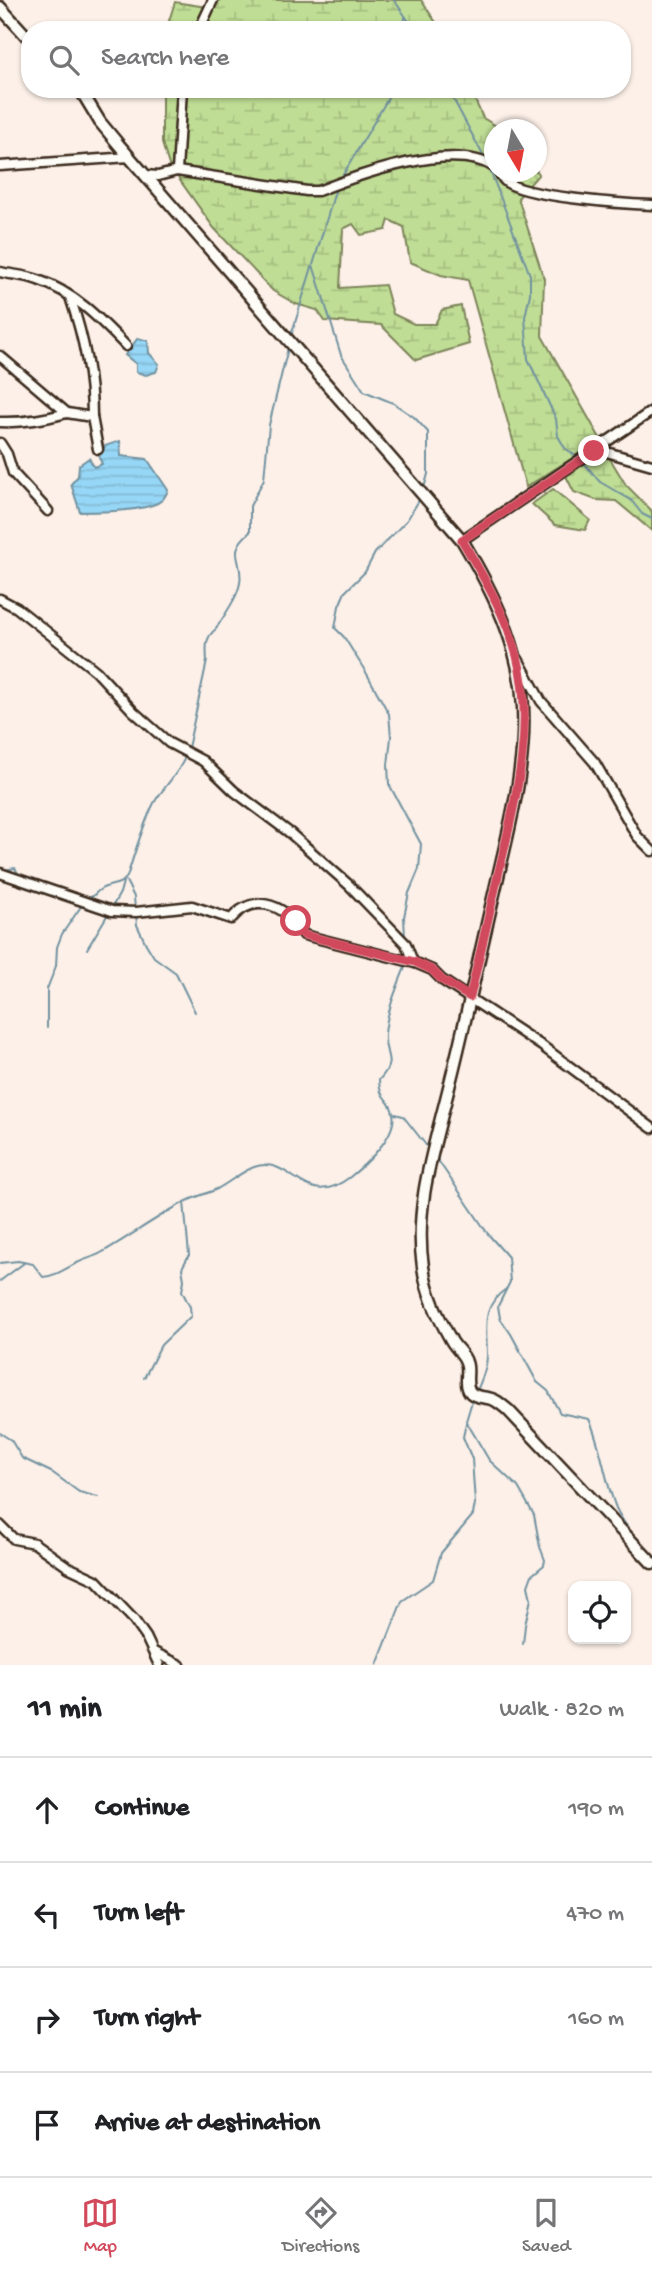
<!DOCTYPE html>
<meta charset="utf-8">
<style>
body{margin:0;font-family:"Gochi Hand",sans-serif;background:#f2f2f2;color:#202124}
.controls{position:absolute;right:21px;bottom:21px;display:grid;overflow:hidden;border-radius:14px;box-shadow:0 2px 5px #0004}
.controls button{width:63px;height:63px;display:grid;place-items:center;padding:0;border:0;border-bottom:2px solid #e0e0e0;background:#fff;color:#202124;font:35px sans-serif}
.compass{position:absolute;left:484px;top:119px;width:63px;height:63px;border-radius:50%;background:#fff;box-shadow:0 2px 5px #0004;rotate:170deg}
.stop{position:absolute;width:21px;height:21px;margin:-16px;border:5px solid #d1495b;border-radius:50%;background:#fff}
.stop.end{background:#d1495b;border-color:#fff;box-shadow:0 2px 7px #0008}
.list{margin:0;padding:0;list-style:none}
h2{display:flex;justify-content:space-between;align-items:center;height:91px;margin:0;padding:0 28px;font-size:30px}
h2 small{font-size:23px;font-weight:400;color:#757577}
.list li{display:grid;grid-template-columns:46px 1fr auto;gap:21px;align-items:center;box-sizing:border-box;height:105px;padding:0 28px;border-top:2px solid #e0e0e0}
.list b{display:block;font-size:26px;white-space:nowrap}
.list em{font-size:23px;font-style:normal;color:#757577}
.icon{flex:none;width:38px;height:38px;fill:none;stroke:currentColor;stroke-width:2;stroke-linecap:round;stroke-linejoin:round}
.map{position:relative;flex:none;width:652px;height:1665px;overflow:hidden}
.search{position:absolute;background:#fff;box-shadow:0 2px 5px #0004;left:21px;right:21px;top:21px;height:77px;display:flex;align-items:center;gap:18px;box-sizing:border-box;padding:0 24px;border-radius:28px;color:#757577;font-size:26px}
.sheet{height:511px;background:#fff}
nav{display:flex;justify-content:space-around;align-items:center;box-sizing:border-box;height:98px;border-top:2px solid #e0e0e0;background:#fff;font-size:19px;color:#757577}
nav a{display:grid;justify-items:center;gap:4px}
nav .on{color:#d1495b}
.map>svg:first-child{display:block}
</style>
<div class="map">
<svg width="652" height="1665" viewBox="0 0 652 1665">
<defs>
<pattern id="wetland-marsh" width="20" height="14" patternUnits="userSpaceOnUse" patternTransform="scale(1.75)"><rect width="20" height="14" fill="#bfdd95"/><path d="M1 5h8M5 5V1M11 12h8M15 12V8" fill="none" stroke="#a5be80"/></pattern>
<pattern id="water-rules" width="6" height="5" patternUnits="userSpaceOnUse" patternTransform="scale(1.75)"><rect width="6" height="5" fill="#96d7f7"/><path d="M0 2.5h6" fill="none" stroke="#82b9d3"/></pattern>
</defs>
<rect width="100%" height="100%" fill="#fcf0e8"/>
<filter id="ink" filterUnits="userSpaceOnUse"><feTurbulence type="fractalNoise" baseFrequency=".0143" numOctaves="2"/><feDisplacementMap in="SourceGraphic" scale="14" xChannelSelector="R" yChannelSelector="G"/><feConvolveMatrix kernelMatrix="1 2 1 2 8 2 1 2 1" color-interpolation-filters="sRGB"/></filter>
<g filter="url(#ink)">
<g fill="url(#wetland-marsh)" stroke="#7d845a" stroke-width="2">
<polygon points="208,0 421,0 441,30 166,30 175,2 207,7"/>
<polygon points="162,89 470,89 483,118 501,129 494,130 494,172 537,171 539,174 518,198 544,279 542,336 601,440 526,487 468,280 441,275 410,262 404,227 389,220 386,230 361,235 353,224 343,229 340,288 385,285 393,314 414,324 435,324 442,310 461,306 469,344 416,360 381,325 325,321 317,310 296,304 273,291 214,228 169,165 162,143"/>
<polygon points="594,457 609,457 626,485 652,511 652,531 616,501 596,500 574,492 566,476"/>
<polygon points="553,489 590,520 585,530 555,525 532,504"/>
</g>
<g fill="url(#water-rules)" stroke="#7292a0" stroke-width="2">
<polygon points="138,338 148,341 149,353 159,364 156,372 146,375 136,372 136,364 125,355"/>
<path d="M120,441L121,456L147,459L168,490C168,491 163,500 162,500C149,512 99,512 80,512L71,484L78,476L79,465L89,458L94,467L102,464L99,457L105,446Z"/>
</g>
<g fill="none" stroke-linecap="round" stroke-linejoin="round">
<g stroke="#7292a0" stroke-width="2">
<polyline points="394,0 415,30"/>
<polyline points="404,30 405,17"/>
<polyline points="448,89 485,159"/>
<polyline points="490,170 530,275 530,294 525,317 528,359 556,419 558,436 565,448 577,457"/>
<polyline points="340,180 387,100 390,89"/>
<polyline points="336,188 313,265 341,355 364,391 393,403 414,417 428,432 428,474 424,488"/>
<polyline points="291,336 312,267"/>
<polyline points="584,463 600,482 631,500 642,514 652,519"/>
<path d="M188,748L207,661C206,648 205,637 216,629C224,615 237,599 240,583C244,559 225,553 250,532V506L264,479L269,425L288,348"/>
<polyline points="4,870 15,868 19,875 32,880"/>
<polyline points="126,881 134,897 135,909"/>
<path d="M86,899C95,897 94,893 101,889C110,884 120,886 127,877C135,852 142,827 154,803C163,787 178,775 185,757"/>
<polyline points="111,909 120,893 123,882"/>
<polyline points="136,914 137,925 146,944 154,957 176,973 195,1012"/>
<polyline points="405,938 404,917 409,893 419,869 421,844 389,784 388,765 391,737 389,714 367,674 344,637 335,628 339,606 345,592 365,572 375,553 407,520 421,497"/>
<polyline points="87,949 108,914"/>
<polyline points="47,1028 47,989 56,966 57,947 62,934 82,905"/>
<polyline points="395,1114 403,1116 429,1149"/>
<path d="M435,1156L488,1234L508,1257L510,1282L498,1306L500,1318L511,1334L537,1382L548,1391L560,1413L589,1419C602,1447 604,1479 616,1508C624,1526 639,1541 652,1556"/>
<path d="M0,1263L18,1261L33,1264L43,1277C56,1276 65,1269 77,1263C85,1259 94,1257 101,1253C129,1237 155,1218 183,1203C194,1197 206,1194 217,1189C230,1182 241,1172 254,1167C293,1154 303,1213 350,1177C365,1165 398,1135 393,1113C390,1098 379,1100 379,1080C398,1060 383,1056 385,1034C387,1010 397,987 406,965"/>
<polyline points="0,1281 24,1263"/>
<polyline points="144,1378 161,1345 191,1316 190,1307 182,1291 184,1280 182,1268 189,1255 184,1202"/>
<path d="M476,1393C481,1381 487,1368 487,1355C487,1328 480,1307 506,1289"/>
<polyline points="473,1398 466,1421 489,1460 518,1487 534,1515 540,1547 545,1560 544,1565 532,1575 528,1586 531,1599 525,1625 523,1644"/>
<polyline points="0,1433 11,1440 22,1458 53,1473 79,1492 98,1497"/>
<polyline points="377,1665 402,1601 433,1580 441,1553 473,1515 475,1503 472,1459 463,1437 466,1423"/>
</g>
<defs>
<g id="minor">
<polyline points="199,30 213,0"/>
<polyline points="0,166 130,157"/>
<polyline points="177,171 182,89"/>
<path d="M499,172C501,175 502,178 505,181C523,197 625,204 652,205"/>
<path d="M145,175L158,176L177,171L307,191H318C361,174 453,141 494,167"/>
<path d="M0,272C12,275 26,275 38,280C74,292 100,319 126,346"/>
<path d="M70,297C83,335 92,376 92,417"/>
<polyline points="0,356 67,413 92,417 98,449"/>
<path d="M0,422C24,423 44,419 67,413"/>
<polyline points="0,443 7,454 13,473 48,511"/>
<polyline points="594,451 603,451 652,465"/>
<polyline points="462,540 652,411"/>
<polyline points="0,599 17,608 96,671 133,711 169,743 203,761 234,791 290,833 349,885 406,944 413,962 432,970 442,980 542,1046 652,1128"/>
<polyline points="518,659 541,701 595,763 637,836 652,851"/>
<path d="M0,873L112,911L136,912L192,906L231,919C256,890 288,907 304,935L415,963"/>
<polyline points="0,1525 14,1539 34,1543 68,1567 96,1580 134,1620 146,1637 159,1665"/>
<polyline points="154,1652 180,1665"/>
</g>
<g id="tertiary">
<polyline points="0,7 30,40"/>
<path d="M80,89L100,122L119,145L462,540C493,592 520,645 523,707C526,771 508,832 494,894C478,961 464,1029 447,1095C433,1151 414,1209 423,1267C427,1294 438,1317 451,1340C455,1348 464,1354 466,1362C470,1371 463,1385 471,1393C478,1399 489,1396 496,1401C500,1403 504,1407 508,1410L652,1563"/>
</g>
</defs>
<use href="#minor" stroke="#3b2a1e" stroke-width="13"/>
<use href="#tertiary" stroke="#3b2a1e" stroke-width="15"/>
<use href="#minor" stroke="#fdfcf7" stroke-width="8"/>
<use href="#tertiary" stroke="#fdfcf7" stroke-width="10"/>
</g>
</g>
<g fill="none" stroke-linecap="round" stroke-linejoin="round" filter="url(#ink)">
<path stroke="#d1495b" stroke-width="9" d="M296,921L304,935L415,962L432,970L442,980L470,997C480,954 490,910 500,867C516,799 535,725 517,656C506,614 483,576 462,540L594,451"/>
</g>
</svg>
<div class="controls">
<button><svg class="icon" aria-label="locate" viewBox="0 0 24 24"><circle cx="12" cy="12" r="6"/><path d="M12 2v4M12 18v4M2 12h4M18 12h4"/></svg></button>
</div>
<svg class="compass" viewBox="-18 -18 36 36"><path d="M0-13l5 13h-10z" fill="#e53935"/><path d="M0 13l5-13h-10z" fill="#757577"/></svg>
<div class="stop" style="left:296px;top:921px"></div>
<div class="stop end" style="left:594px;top:451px"></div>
<div class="search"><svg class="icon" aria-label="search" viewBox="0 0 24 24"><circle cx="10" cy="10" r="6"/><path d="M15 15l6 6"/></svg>Search here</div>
</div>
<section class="sheet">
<h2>11 min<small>Walk · 820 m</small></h2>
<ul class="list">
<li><svg class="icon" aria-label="ahead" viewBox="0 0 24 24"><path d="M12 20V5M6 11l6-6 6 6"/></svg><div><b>Continue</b></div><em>190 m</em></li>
<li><svg class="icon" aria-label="left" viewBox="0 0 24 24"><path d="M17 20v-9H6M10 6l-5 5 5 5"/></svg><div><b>Turn left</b></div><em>470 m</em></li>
<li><svg class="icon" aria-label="right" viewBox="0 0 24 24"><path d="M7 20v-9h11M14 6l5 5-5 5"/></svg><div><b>Turn right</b></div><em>160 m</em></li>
<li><svg class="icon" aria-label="arrive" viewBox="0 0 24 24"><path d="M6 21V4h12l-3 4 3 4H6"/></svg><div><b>Arrive at destination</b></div></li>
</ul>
</section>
<nav>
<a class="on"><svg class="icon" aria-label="map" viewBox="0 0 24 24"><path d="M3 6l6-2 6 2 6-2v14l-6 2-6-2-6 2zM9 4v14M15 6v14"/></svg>Map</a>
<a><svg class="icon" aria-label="directions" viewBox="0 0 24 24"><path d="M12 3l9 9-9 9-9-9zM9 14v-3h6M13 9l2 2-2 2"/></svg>Directions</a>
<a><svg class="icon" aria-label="saved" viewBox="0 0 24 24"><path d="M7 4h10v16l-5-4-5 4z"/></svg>Saved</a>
</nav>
